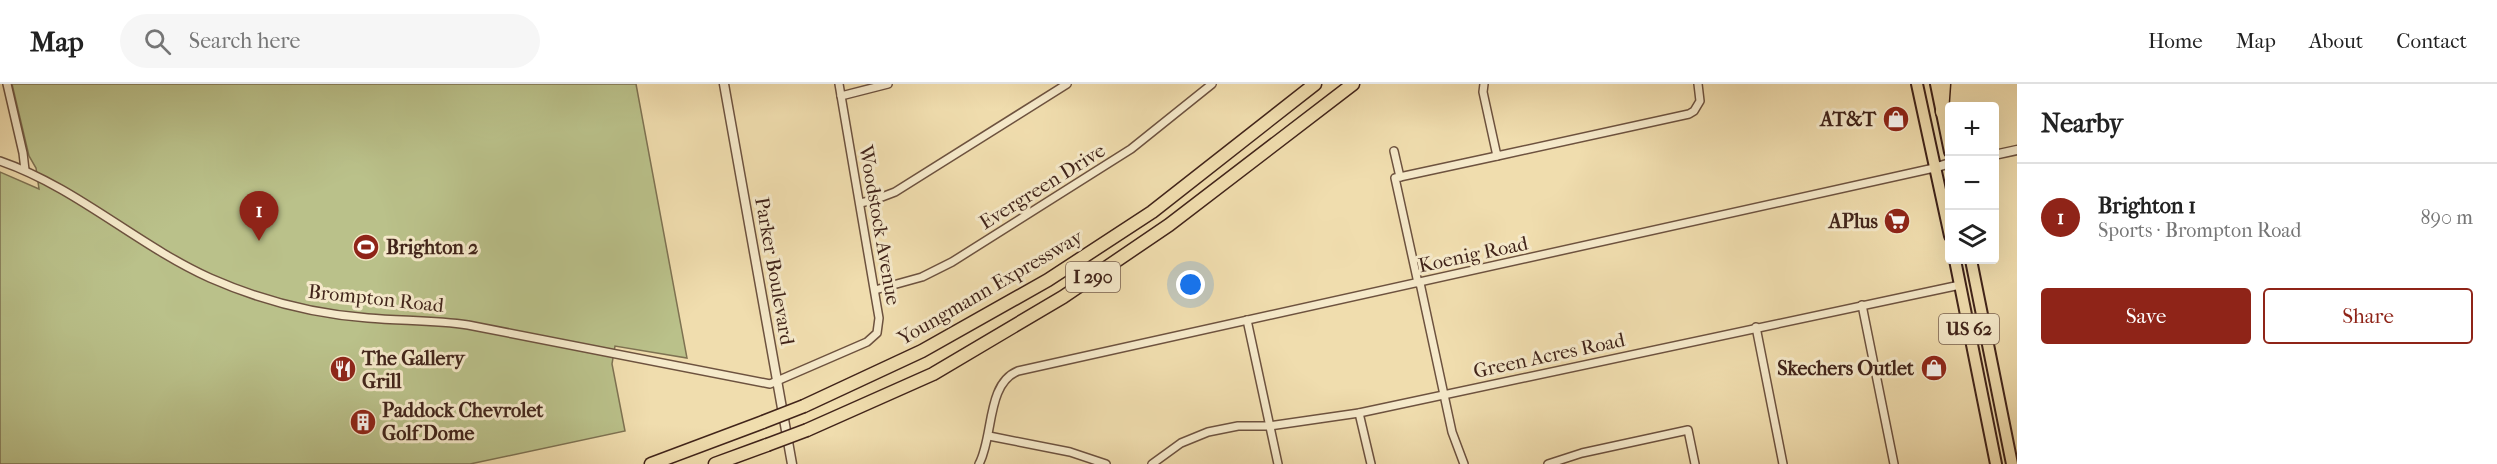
<!DOCTYPE html>
<meta charset="utf-8">
<style>
body{margin:0;font-family:"IM FELL French Canon",serif;background:#f6f6f6;color:#222}
.controls{position:absolute;right:18px;top:18px;display:grid;overflow:hidden;border-radius:6px;box-shadow:0 6px 24px #0002}
.controls button{width:54px;height:54px;display:grid;place-items:center;padding:0;border:0;border-bottom:2px solid #e0e0e0;background:#fff;color:#222;font:30px sans-serif}
.you{position:absolute;left:1191px;top:201px;width:21px;height:21px;margin:-15px;border:4px solid #fff;border-radius:50%;background:#1a73e8;box-shadow:0 0 0 9px #1a73e833}
.badge{display:grid;place-items:center;width:39px;height:39px;border-radius:50%;background:#8f2418;color:#fff;font-size:20px;font-weight:700}
.pin{position:absolute;translate:-50% -50px;filter:drop-shadow(0 2px 3px #0008)}
.pin::after{content:'';position:absolute;top:32px;width:21px;height:18px;background:inherit;clip-path:polygon(0 0,100% 0,50% 100%)}
.list{margin:0;padding:0;list-style:none}
h2{display:flex;justify-content:space-between;align-items:center;height:78px;margin:0;padding:0 24px;font-size:26px}
h2 small{font-size:20px;font-weight:400;color:#767676}
.list li{display:grid;grid-template-columns:39px 1fr auto;gap:18px;align-items:center;box-sizing:border-box;height:108px;padding:0 24px;border-top:2px solid #e0e0e0}
.list b{display:block;font-size:22px;white-space:nowrap}
.list p{margin:0;font-size:20px;white-space:nowrap;color:#767676}
.list em{font-size:20px;font-style:normal;color:#767676}
.actions{display:flex;gap:12px;padding:18px 24px}
.actions a{flex:1;padding:14px 0;border:2px solid #8f2418;border-radius:6px;text-align:center;font-size:21px;color:#8f2418}
.actions .main{background:#8f2418;color:#fff}
.icon{flex:none;width:33px;height:33px;fill:none;stroke:currentColor;stroke-width:2;stroke-linecap:round;stroke-linejoin:round}
.map{position:relative;flex:none;width:2017px;height:380px;overflow:hidden}
header{display:flex;align-items:center;gap:36px;box-sizing:border-box;height:84px;padding:0 30px;background:#fff;border-bottom:2px solid #e0e0e0}
header strong{font-size:28px}
nav{display:flex;gap:33px;margin-inline-start:auto;font-size:21px}
.search{width:420px;height:54px;background:#f6f6f6;display:flex;align-items:center;gap:15px;box-sizing:border-box;padding:0 21px;border-radius:33px;color:#767676;font-size:22px}
main{display:flex}
aside{flex:1;background:#fff}
.map>svg:first-child{display:block}
</style>
<header>
<strong>Map</strong>
<div class="search"><svg class="icon" aria-label="search" viewBox="0 0 24 24"><circle cx="10" cy="10" r="6"/><path d="M15 15l6 6"/></svg>Search here</div>
<nav><a>Home</a><a>Map</a><a>About</a><a>Contact</a></nav>
</header>
<main>
<div class="map">
<svg width="2017" height="380" viewBox="0 0 2017 380">
<rect width="100%" height="100%" fill="#f0ddae"/>
<filter id="stains"><feTurbulence type="fractalNoise" baseFrequency=".00333" numOctaves="4"/><feColorMatrix values="0 0 0 0 .2 0 0 0 0 .09 0 0 0 0 .02 0 0 0 .5 -.17"/></filter>
<radialGradient id="worn" r=".72"><stop offset=".6" stop-color="#630" stop-opacity="0"/><stop offset="1" stop-color="#630" stop-opacity=".3"/></radialGradient>
<polygon fill="#bac18a" stroke="#7e7252" stroke-width="1.5" points="12,0 636,0 687,274 615,262 612,280 625,347 470,380 0,380 0,88 39,105 36,84 29,72"/>
<g fill="none" stroke-linecap="round" stroke-linejoin="round">
<defs>
<g id="minor">
<polyline points="7,0 23,69 25,86"/>
<polyline points="1484,0 1483,8 1497,72 1689,30 1694,27 1700,17 1698,0"/>
<polyline points="841,12 888,0"/>
<polyline points="1394,67 1400,93"/>
<path d="M0,77C76,103 137,161 210,194C260,216 314,230 368,234C402,237 434,236 468,241L770,300L867,258L877,249L879,234L839,0"/>
<polyline points="860,119 874,116 895,108 1067,0"/>
<polyline points="1418,199 1395,94 1497,72"/>
<polyline points="1420,199 1452,348 1464,380"/>
<polyline points="875,206 922,193 952,178 1131,65 1212,0"/>
<polyline points="1862,221 1894,380"/>
<polyline points="1247,236 1278,380"/>
<polyline points="1756,243 1783,380"/>
<polyline points="1359,329 1371,380"/>
<polyline points="989,352 1070,368 1106,380"/>
<path d="M979,380C994,352 986,300 1018,287L1934,84"/>
<polyline points="1152,380 1181,359 1208,348 1238,342 1269,342 1359,329 1960,201"/>
<polyline points="1548,380 1582,369 1688,346 1695,380"/>
</g>
<g id="tertiary">
<polyline points="724,0 792,380"/>
<polyline points="1994,71 2017,66"/>
<polyline points="1934,84 1950,79"/>
</g>
<g id="primary">
<polyline points="1917,0 1950,152"/>
<polyline points="1936,0 1950,68"/>
<polyline points="1955,176 1996,380"/>
<polyline points="1971,176 2012,380"/>
</g>
<g id="motorway">
<polyline points="1942,28 1944,0"/>
<polyline points="804,322 922,267 1048,196 1152,128 1315,0"/>
<polyline points="807,346 933,290 1063,213 1169,141 1353,0"/>
<polyline points="651,380 763,338"/>
<polyline points="715,380 767,361"/>
</g>
</defs>
<use href="#minor" stroke="#6d523f" stroke-width="10"/>
<use href="#tertiary" stroke="#6d523f" stroke-width="11"/>
<use href="#primary" stroke="#41241a" stroke-width="14"/>
<use href="#motorway" stroke="#41241a" stroke-width="15"/>
<use href="#minor" stroke="#f5e9ca" stroke-width="7"/>
<use href="#tertiary" stroke="#f5e9ca" stroke-width="8"/>
<use href="#primary" stroke="#f0ddae" stroke-width="10"/>
<use href="#motorway" stroke="#f0ddae" stroke-width="12"/>
<defs>
<g id="motorway-bridge">
<polyline points="763,338 804,322"/>
<polyline points="767,361 807,346"/>
</g>
</defs>
<use href="#motorway-bridge" stroke="#41241a" stroke-width="15" stroke-linecap="butt"/>
<use href="#motorway-bridge" stroke="#f0ddae" stroke-width="12"/>
</g>
<defs>
<symbol id="shop-disc" viewBox="-11 -11 22 22"><circle r="9.5" fill="#8f2418" stroke="#f5e9ca"/><path d="M-5-2.5h2.3a2.7 3.5 0 0 1 5.4 0H5L5.5 6h-11ZM-1.5-2.5h3a1.5 2.3 0 0 0-3 0Z" fill="#fff"/></symbol>
<symbol id="supermarket-disc" viewBox="-11 -11 22 22"><circle r="9.5" fill="#8f2418" stroke="#f5e9ca"/><path d="M-6-5.5h2.5l.6 2H6L4.5 2H-2.5L-4.4-4H-6ZM-1.5 3.2a1.3 1.3 0 1 0 .1 0ZM3 3.2a1.3 1.3 0 1 0 .1 0Z" fill="#fff"/></symbol>
<symbol id="stadium-disc" viewBox="-11 -11 22 22"><circle r="9.5" fill="#8f2418" stroke="#f5e9ca"/><path d="M0-5a6.5 5 0 1 0 0 10a6.5 5 0 1 0 0-10ZM-3.5-1.8h7v3.6h-7Z" fill="#fff"/></symbol>
<symbol id="restaurant-disc" viewBox="-11 -11 22 22"><circle r="9.5" fill="#8f2418" stroke="#f5e9ca"/><path d="M-5-6h1v4h1v-4h1v4h1v-4h1v5L-1.5 .5V6h-2V.5L-5-1ZM5-6V6H3V1.5H1.5Q1.5-4 5-6Z" fill="#fff"/></symbol>
<symbol id="building-disc" viewBox="-11 -11 22 22"><circle r="9.5" fill="#8f2418" stroke="#f5e9ca"/><path d="M-4-6H4V6H1V3H-1V6H-4ZM-2.5-4.3h1.7v1.8h-1.7ZM.8-4.3h1.7v1.8H.8ZM-2.5-1h1.7V.8h-1.7ZM.8-1h1.7V.8H.8Z" fill="#fff"/></symbol>
</defs>
<g fill-rule="evenodd">
<use href="#shop-disc" x="1881" y="20" width="30" height="30"/>
<use href="#supermarket-disc" x="1882" y="122" width="30" height="30"/>
<use href="#stadium-disc" x="351" y="148" width="30" height="30"/>
<use href="#shop-disc" x="1919" y="269" width="30" height="30"/>
<use href="#restaurant-disc" x="328" y="270" width="30" height="30"/>
<use href="#building-disc" x="348" y="323" width="30" height="30"/>
</g>
<g text-anchor="middle" stroke-width="6" stroke-linejoin="round" paint-order="stroke">
<g fill="#f5e9ca" stroke="#775f4f" stroke-width="1.5">
<rect x="1066" y="178" width="54" height="30" rx="4.5"/>
<rect x="1939" y="230" width="60" height="30" rx="4.5"/>
</g>
<g font-size="18" font-weight="bold" fill="#41241a">
<text x="1093" y="199">I 290</text>
<text x="1969" y="251">US 62</text>
</g>
<g font-size="20" font-weight="bold" fill="#41241a" stroke="#f5e9ca" text-anchor="end">
<text x="1876" y="42">AT&amp;T</text>
<text x="1878" y="144">APlus</text>
<text x="386" y="170" text-anchor="start">Brighton 2</text>
<text x="362" y="281" text-anchor="start">The Gallery<tspan x="362" dy="23">Grill</tspan></text>
<text x="1914" y="291">Skechers Outlet</text>
<text x="382" y="333" text-anchor="start">Paddock Chevrolet<tspan x="382" dy="23">Golf Dome</tspan></text>
</g>
<g font-size="20" fill="#41241a" stroke="#f5e9ca">
<text transform="translate(1042 102) rotate(-32)" y="7">Evergreen Drive</text>
<text transform="translate(880 141) rotate(80)" y="7">Woodstock Avenue</text>
<text transform="translate(1473 170) rotate(-12)" y="7">Koenig Road</text>
<text transform="translate(775 187) rotate(80)" y="7">Parker Boulevard</text>
<text transform="translate(990 203) rotate(-30)" y="7">Youngmann Expressway</text>
<text transform="translate(376 214) rotate(6)" y="7">Brompton Road</text>
<text transform="translate(1549 271) rotate(-12)" y="7">Green Acres Road</text>
</g>
</g>
<rect width="100%" height="100%" filter="url(#stains)"/>
<rect width="100%" height="100%" fill="url(#worn)"/>
</svg>
<div class="controls">
<button>+</button>
<button>−</button>
<button><svg class="icon" aria-label="layers" viewBox="0 0 24 24"><path d="M12 4l9 5-9 5-9-5zM3 14l9 5 9-5"/></svg></button>
</div>
<div class="you"></div>
<div class="pin badge" style="left:259px;top:157px">1</div>
</div>
<aside>
<h2>Nearby<small></small></h2>
<ul class="list">
<li><span class="badge">1</span><div><b>Brighton 1</b><p>Sports · Brompton Road</p></div><em>890 m</em></li>
</ul>
<div class="actions"><a class="main">Save</a><a>Share</a></div>
</aside>
</main>
